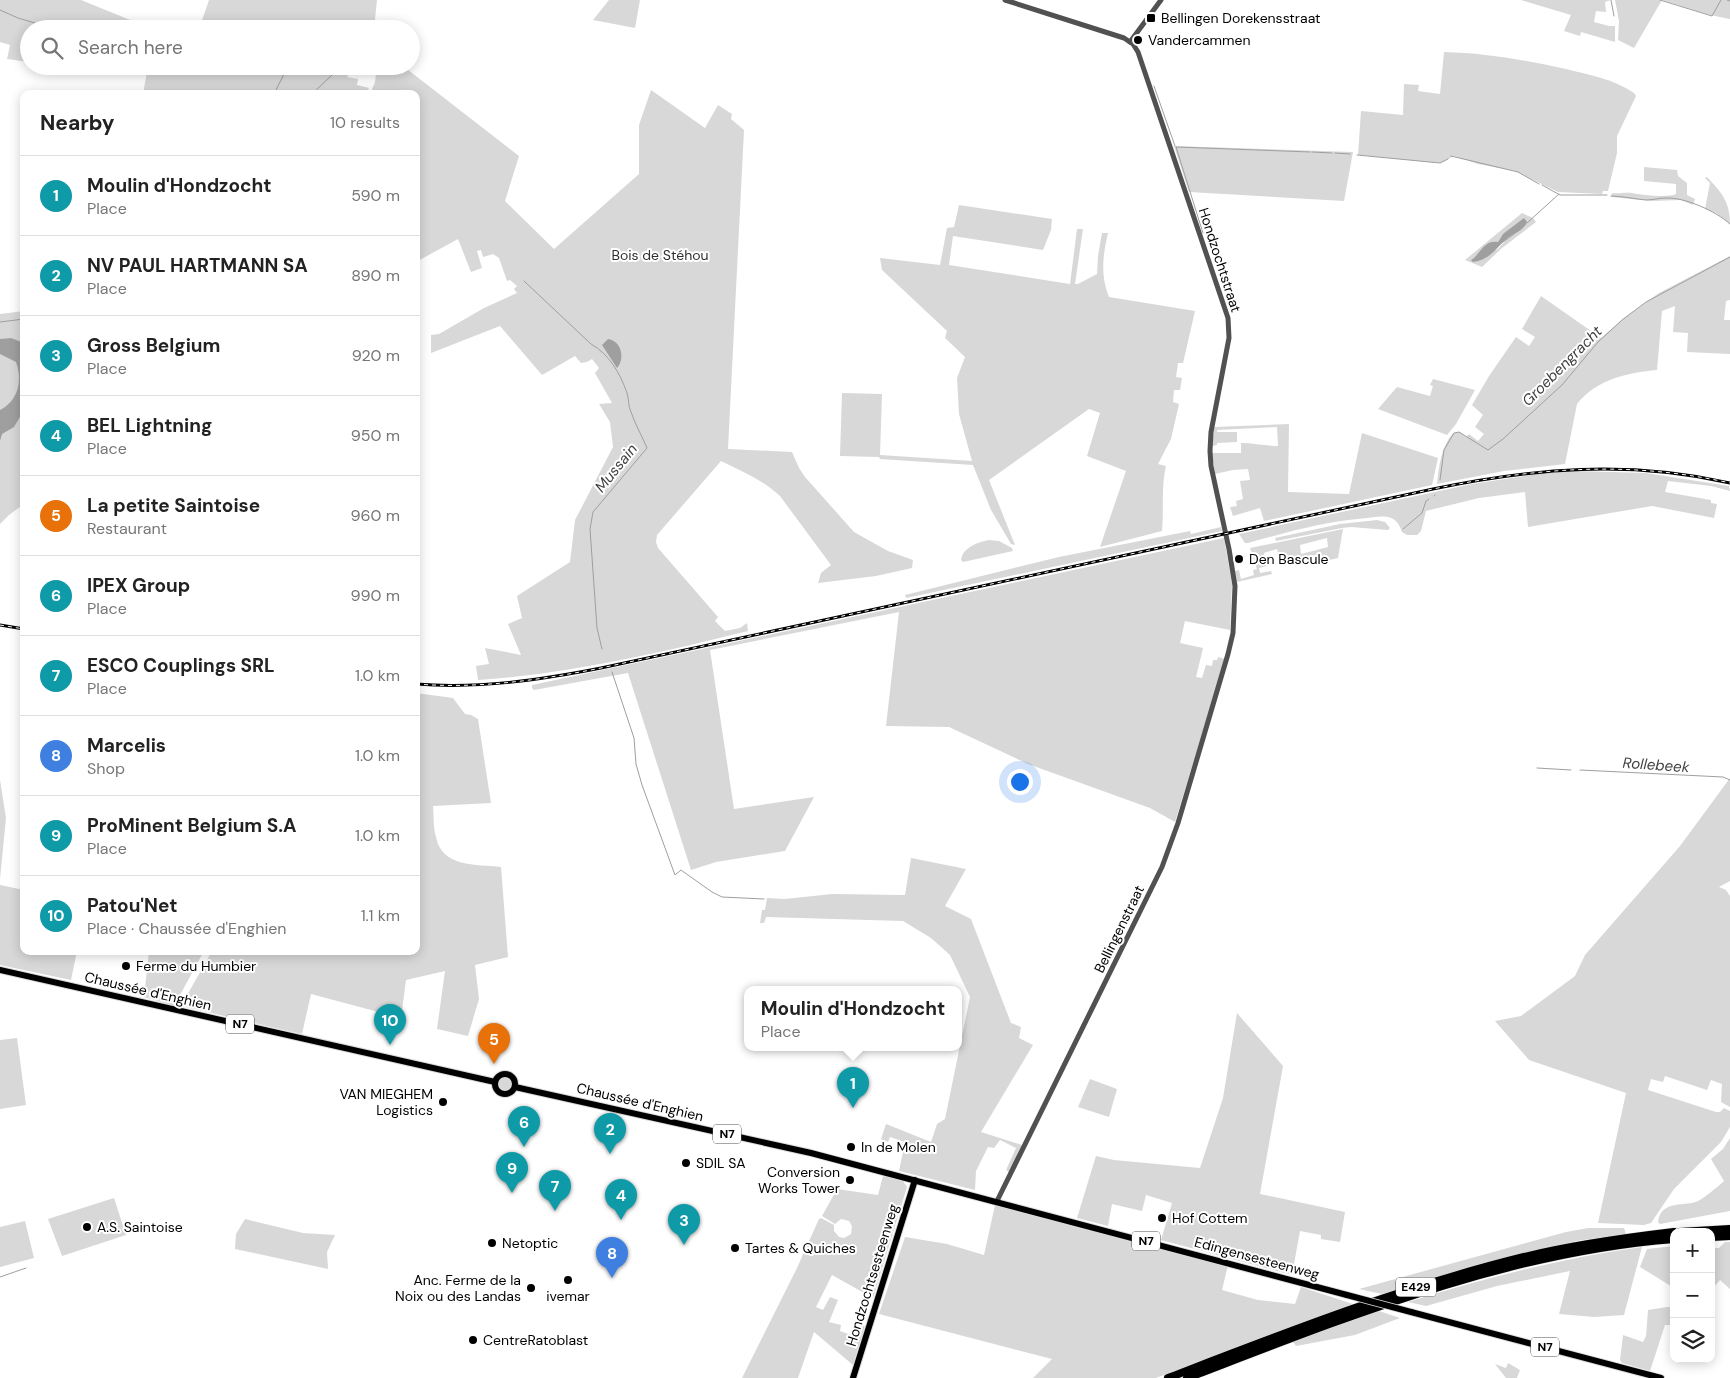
<!DOCTYPE html>
<meta charset="utf-8">
<style>
body{margin:0;font-family:"DM Sans",sans-serif;background:#f6f6f6;color:#222}
.controls{position:absolute;right:15px;bottom:15px;display:grid;overflow:hidden;border-radius:10px;box-shadow:0 2px 12px #0003}
.controls button{width:45px;height:45px;display:grid;place-items:center;padding:0;border:0;border-bottom:1px solid #e0e0e0;background:#fff;color:#222;font:25px sans-serif}
.you{position:absolute;left:1019px;top:781px;width:18px;height:18px;margin:-12px;border:4px solid #fff;border-radius:50%;background:#1a73e8;box-shadow:0 0 0 8px #1a73e833}
.badge{display:grid;place-items:center;width:32px;height:32px;border-radius:50%;background:#111827;color:#fff;font-size:16px;font-weight:700}
.pin{position:absolute;translate:-50% -41px;filter:drop-shadow(0 1px 2px #0008)}
.pin::after{content:'';position:absolute;top:26px;width:18px;height:15px;background:inherit;clip-path:polygon(0 0,100% 0,50% 100%)}
.popup{position:absolute;left:744px;top:986px;width:218px;height:65px;box-sizing:border-box;display:grid;place-content:center;border-radius:10px;background:#fff;filter:drop-shadow(0 1px 4px #0005);font-size:16px;white-space:nowrap;color:#767676}
.popup b{font-size:19px;color:#222}
.popup::after{content:'';position:absolute;left:50%;top:100%;margin-left:-10px;border:10px solid transparent;border-top-color:#fff}
.list{margin:0;padding:0;list-style:none}
h2{display:flex;justify-content:space-between;align-items:center;height:65px;margin:0;padding:0 20px;font-size:21px}
h2 small{font-size:16px;font-weight:400;color:#767676}
.list li{display:grid;grid-template-columns:32px 1fr auto;gap:15px;align-items:center;box-sizing:border-box;height:80px;padding:0 20px;border-top:1px solid #e0e0e0}
.list b{display:block;font-size:19px;white-space:nowrap}
.list p{margin:0;font-size:16px;white-space:nowrap;color:#767676}
.list em{font-size:16px;font-style:normal;color:#767676}
.icon{flex:none;width:28px;height:28px;fill:none;stroke:currentColor;stroke-width:2;stroke-linecap:round;stroke-linejoin:round}
.map{position:relative;flex:none;width:1730px;height:1378px;overflow:hidden}
.search{position:absolute;background:#fff;box-shadow:0 2px 12px #0003;left:20px;top:20px;width:400px;height:55px;display:flex;align-items:center;gap:12px;box-sizing:border-box;padding:0 18px;border-radius:28px;color:#767676;font-size:19px}
.panel{position:absolute;background:#fff;box-shadow:0 2px 12px #0003;left:20px;top:90px;width:400px;height:865px;border-radius:10px}
.map>svg:first-child{display:block}
</style>
<div class="map">
<svg width="1730" height="1378" viewBox="0 0 1730 1378">
<rect width="100%" height="100%" fill="#fff"/>
<g fill="#d8d8d8" fill-rule="evenodd">
<polygon points="0,0 81,0 150,28 29,29 29,62 7,59 10,45 0,42"/>
<polygon points="209,0 377,0 374,29 199,29"/>
<polygon points="609,0 640,0 635,28 593,20"/>
<polygon points="1521,0 1611,0 1605,2 1606,12 1596,11 1594,22 1609,26 1615,26 1615,42 1581,32 1580,36 1564,31 1571,15"/>
<polygon points="1615,0 1730,0 1730,19 1710,15 1662,0 1634,48 1618,40 1619,21"/>
<path d="M1444,52C1486,53 1525,60 1566,69C1589,75 1614,79 1634,93L1636,96L1617,136V153L1608,191H1603L1602,194L1558,192L1515,171L1478,164L1454,156L1441,163L1358,155L1361,111L1403,115L1404,84L1419,85L1418,91L1440,94Z"/>
<polygon points="148,66 354,66 347,77 358,79 357,85 369,88 366,94 143,94"/>
<path d="M377,66H403L519,156L505,201L554,249L639,174V125L651,90L705,128L718,105L732,114L731,119L744,130L728,449L792,452L799,468L805,477L854,532L888,551L913,560L912,568L876,576L818,583L821,573L831,565L780,496C763,480 741,471 721,461L657,535L656,542L658,548L718,617L715,621L725,631L740,628L747,623L748,631C659,653 569,674 478,680L476,666L489,664L485,648L521,655L508,624L522,618L517,596L570,562L575,520L613,447L610,422L599,404L612,403L595,373L599,368L592,359L587,362L581,363L575,356L542,375L500,326L431,353V335L439,334L484,308L517,293L514,289L517,286L510,280L507,281L499,258L493,254L483,257L481,250L477,251L482,268L471,272L458,239L416,262V94H370L375,82Z"/>
<polygon points="1174,146 1353,152 1344,201 1189,192"/>
<path d="M1644,167L1677,170L1678,176L1687,183V195L1695,199L1693,205L1681,200L1652,201L1611,197L1612,193C1618,194 1626,192 1632,193C1641,195 1668,198 1676,194V184L1644,181Z"/>
<path d="M1707,177C1721,192 1730,201 1730,224L1716,213L1705,209L1710,183L1705,178Z"/>
<path d="M959,205L1052,219L1051,230L1043,250L953,236L949,265L1070,284L1077,229H1083L1075,284H1078L1097,274L1098,256L1102,233H1108C1103,255 1100,275 1109,297L1195,311L1183,363H1178L1176,377L1182,378L1180,390H1174L1173,402L1179,404L1171,439L1158,464L1166,466C1161,487 1164,510 1162,531L1100,547L1126,471L1087,456L1100,413L1089,409L989,480L1015,545L1011,544L991,510L973,465L880,459L879,457L840,456L842,393L882,394L880,455L972,461L959,414L957,378L965,357L945,338L947,331L882,270L880,258L940,265L947,228L954,227Z"/>
<path d="M1522,213L1533,218L1536,222L1502,248L1482,267L1465,260ZM1525,227L1507,239L1498,249L1471,260L1495,242H1498L1503,234Z"/>
<path d="M1730,256V300L1726,301L1724,320H1730V354L1687,352L1688,333L1673,332L1675,306L1662,311L1657,370C1627,373 1597,379 1577,404L1565,464L1504,471L1437,484C1439,466 1441,447 1453,433L1460,432L1466,437L1469,434L1478,441L1484,434L1475,427L1483,415L1472,405L1489,376L1516,337L1529,346L1535,337L1522,329L1541,296L1601,338L1624,318L1659,293Z"/>
<polygon points="24,311 24,504 9,515 0,524 0,314"/>
<polygon points="1433,379 1475,390 1456,424 1447,435 1378,409 1397,387 1430,396 1433,386 1430,385"/>
<path d="M1289,424L1288,492L1349,494L1362,433L1438,458L1432,485L1264,521L1260,508L1233,516L1230,507L1237,506L1236,501L1243,499L1240,481L1250,480L1248,469L1233,470L1215,474L1212,453H1241V443C1254,443 1265,446 1278,446L1277,427L1217,430V432H1237V442L1217,443V445L1212,446L1214,427Z"/>
<path d="M1577,471L1646,473L1729,486L1730,491L1711,486L1668,481L1665,492L1711,500V503L1717,504L1714,518L1652,506L1528,527L1525,492L1479,498L1426,511L1421,531L1417,535H1407L1402,532C1400,526 1397,520 1391,518C1384,515 1374,517 1367,518C1327,521 1287,532 1248,543H1245L1239,534L1472,484L1544,473Z"/>
<polygon points="1377,520 1385,522 1390,528 1388,530 1351,527 1342,528 1276,541 1275,538 1340,524"/>
<polygon points="1221,527 1222,531 906,598 905,595 1059,557 1190,531 1191,534"/>
<path d="M1343,529L1338,558L1321,562L1320,554L1281,563L1277,549L1264,553L1267,566L1259,568L1260,573L1271,571L1272,574L1237,582L1235,571L1239,570L1241,579L1254,575L1253,570L1257,569L1250,548ZM1327,538L1328,547L1301,554L1300,545Z"/>
<polygon points="1224,538 1232,584 1230,630 1185,621 1180,643 1203,648 1196,677 1202,678 1206,665 1212,666 1213,660 1217,660 1218,657 1225,659 1175,822 1150,808 1028,764 949,727 886,726 899,612 710,650 734,809 814,797 785,851 716,862 691,870 628,673 534,690 532,688 532,685"/>
<path d="M989,540L999,541L1012,548L1013,551L963,562L961,560C962,548 978,542 989,540Z"/>
<path d="M416,693L453,698L465,714L471,715L478,719L491,803L433,806C434,816 433,827 436,837C442,868 476,864 501,867L508,957L475,965L479,999L468,1036L437,1029L445,971L406,980L401,1018L311,994L302,1034L181,1006L212,951H416Z"/>
<polygon points="1730,778 1730,881 1719,887 1726,890 1730,896 1730,1107 1721,1102 1722,1084 1711,1080 1707,1090 1665,1076 1663,1082 1651,1079 1648,1090 1716,1112 1720,1112 1724,1108 1730,1111 1730,1127 1721,1142 1674,1189 1651,1223 1644,1225 1598,1223 1626,1093 1529,1060 1495,1021 1521,1016 1575,976 1585,955 1680,846"/>
<polygon points="0,780 6,818 0,879"/>
<polygon points="911,858 966,869 945,906 971,919 1011,1023 1021,1027 1019,1038 1033,1045 981,1132 1022,1145 1009,1172 1006,1170 1016,1148 1000,1140 994,1148 988,1147 976,1171 975,1190 899,1171 903,1152 906,1152 908,1143 890,1137 888,1142 881,1139 886,1124 931,1142 937,1124 945,1119 970,997 950,955 931,938 903,921 766,917 764,923 760,923 762,910 765,910 767,898 785,899 832,894 905,895"/>
<polygon points="0,885 24,890 24,951 77,951 71,980 0,965"/>
<polygon points="149,951 204,951 174,1006 144,997"/>
<polygon points="1237,1013 1283,1066 1260,1194 1345,1212 1340,1242 1321,1239 1321,1235 1300,1231 1292,1275 1161,1240 1172,1203 1146,1195 1142,1211 1112,1204 1108,1226 1077,1218 1096,1156 1114,1160 1200,1168 1223,1098"/>
<polygon points="17,1038 26,1105 0,1109 0,1040"/>
<circle cx="505" cy="1084" r="8"/>
<polygon points="1090,1079 1117,1089 1109,1117 1078,1107"/>
<path d="M1730,1138V1211L1660,1224L1658,1222C1661,1199 1686,1207 1698,1201C1707,1196 1716,1188 1724,1181L1711,1159L1723,1149Z"/>
<polygon points="883,1176 903,1181 907,1187 873,1298 832,1275 816,1307 823,1310 830,1297 838,1300 829,1322 841,1325 840,1331 854,1336 859,1325 865,1326 853,1365 814,1332 798,1378 742,1378 796,1270 819,1219 821,1218 834,1225 834,1231 839,1237 844,1238 851,1234 852,1226 849,1221 841,1219 835,1224 822,1216 837,1189 878,1195"/>
<polygon points="114,1198 126,1235 62,1256 48,1219"/>
<polygon points="995,1205 1228,1265 1222,1290 1258,1300 1295,1304 1301,1287 1353,1304 1156,1378 1033,1378 1052,1359 879,1314 905,1237 947,1244 984,1255"/>
<polygon points="245,1219 303,1233 335,1235 327,1252 328,1269 235,1249 236,1234"/>
<polygon points="25,1221 34,1258 0,1267 0,1227"/>
<polygon points="1588,1228 1624,1228 1626,1234 1576,1241 1444,1276 1382,1294 1359,1289 1566,1232"/>
<polygon points="1725,1242 1730,1242 1730,1289 1720,1280 1711,1290 1711,1248 1719,1248"/>
<polygon points="1674,1246 1674,1288 1640,1267 1647,1249"/>
<path d="M1642,1247L1624,1315L1594,1317L1559,1314L1570,1271L1497,1286L1426,1306L1408,1302C1485,1278 1562,1258 1642,1247Z"/>
<polygon points="1667,1307 1674,1307 1674,1325 1665,1325 1650,1371 1622,1363 1620,1360 1623,1335 1643,1342 1646,1336 1648,1310"/>
<polygon points="1379,1311 1400,1318 1355,1335 1296,1346 1293,1342 1341,1323"/>
<polygon points="1508,1363 1520,1370 1517,1378 1506,1378 1495,1364 1506,1368"/>
</g>
<g fill="#9f9f9f">
<path d="M1524,218L1527,222C1524,230 1515,233 1509,237C1496,247 1492,259 1473,262L1471,260C1481,254 1483,240 1498,242L1503,234Z"/>
<path d="M11,338L24,343V410L14,427L2,434L0,441V410C18,401 23,381 16,362L0,354V339Z"/>
<path d="M608,339C622,341 625,359 617,368L602,345Z"/>
</g>
<g fill="none" stroke-linecap="round" stroke-linejoin="round">
<g stroke="#9f9f9f" stroke-width="1">
<polyline points="1611,0 1614,16"/>
<polyline points="1660,0 1712,16 1721,0"/>
<polyline points="1727,0 1730,1"/>
<polyline points="0,10 18,18 55,29"/>
<polyline points="1154,86 1175,146"/>
<polyline points="274,94 287,68 282,66"/>
<polyline points="312,94 333,74"/>
<polyline points="1312,152 1332,153"/>
<polyline points="1335,153 1350,154"/>
<polyline points="1357,155 1440,163 1448,159"/>
<polyline points="1451,156 1518,172 1539,184"/>
<polyline points="1542,185 1560,195 1607,195"/>
<path d="M1611,196C1623,196 1634,199 1646,200C1653,200 1659,198 1666,198C1684,197 1716,211 1730,224"/>
<polyline points="1527,223 1559,194"/>
<polyline points="1203,233 1176,147 1310,152"/>
<polyline points="1503,242 1514,234"/>
<path d="M524,281L591,344C609,354 620,373 627,393C629,399 628,406 631,412C635,424 642,436 647,448L593,512L590,529L597,628L602,649"/>
<polyline points="0,322 24,319"/>
<polyline points="1440,480 1444,450 1454,433 1459,432 1488,450 1503,439 1562,385 1598,342 1622,320 1646,302 1730,257"/>
<polyline points="1434,496 1435,495"/>
<polyline points="1403,529 1422,513 1426,501 1429,499"/>
<polyline points="612,672 634,738 636,764 642,785 675,875 681,870 712,892 722,897 764,899"/>
<polyline points="1537,768 1571,770"/>
<polyline points="1580,770 1723,777 1730,780"/>
<polyline points="0,1277 26,1268"/>
</g>
<defs>
<g id="major">
<polyline points="0,970 495,1082"/>
<circle cx="505" cy="1084" r="10"/>
<polyline points="515,1087 811,1153 1347,1295"/>
<polyline points="1411,1312 1661,1378"/>
<polyline points="853,1378 915,1180"/>
</g>
<g id="highway">
<polyline points="1680,1232 1730,1229"/>
<polyline points="1711,1237 1730,1236"/>
<path d="M1168,1378C1285,1333 1402,1287 1524,1257C1573,1245 1623,1238 1674,1232"/>
<path d="M1187,1378C1344,1318 1505,1252 1674,1239"/>
</g>
</defs>
<use href="#major" stroke="#dbdbdb" stroke-width="8"/>
<use href="#highway" stroke="#dbdbdb" stroke-width="9"/>
<g stroke="#515151" stroke-width="5">
<polyline points="1130,42 1161,0"/>
<polyline points="997,1201 1162,867 1178,823 1228,654 1233,633 1235,586 1229,549 1211,466 1210,451 1211,432 1229,338 1228,318 1138,52 1133,44 1124,38 1005,0"/>
</g>
<use href="#major" stroke="#000" stroke-width="6"/>
<use href="#highway" stroke="#000" stroke-width="8"/>
<defs>
<g id="rail">
<polyline points="0,625 24,629"/>
<path d="M416,684C479,689 540,680 601,668L1433,489C1535,468 1627,460 1730,483"/>
</g>
</defs>
<use href="#rail" stroke="#000" stroke-width="3"/>
<use href="#rail" stroke="#fff" stroke-width="1" stroke-dasharray="4" stroke-linecap="butt"/>
<defs>
<polyline id="major-bridge" points="1347,1295 1411,1312"/>
</defs>
<use href="#major-bridge" stroke="#dbdbdb" stroke-width="8" stroke-linecap="butt"/>
<use href="#major-bridge" stroke="#000" stroke-width="6"/>
</g>
<g fill="#000" stroke="#fff" stroke-width="2">
<rect x="1146" y="13" width="10" height="10" rx="2.5"/>
<circle cx="1138" cy="40" r="5"/>
<circle cx="1239" cy="559" r="5"/>
<circle cx="126" cy="966" r="5"/>
<circle cx="443" cy="1102" r="5"/>
<circle cx="851" cy="1147" r="5"/>
<circle cx="686" cy="1163" r="5"/>
<circle cx="850" cy="1180" r="5"/>
<circle cx="1162" cy="1218" r="5"/>
<circle cx="87" cy="1227" r="5"/>
<circle cx="492" cy="1243" r="5"/>
<circle cx="735" cy="1248" r="5"/>
<circle cx="568" cy="1280" r="5"/>
<circle cx="531" cy="1288" r="5"/>
<circle cx="473" cy="1340" r="5"/>
</g>
<g text-anchor="middle" stroke-width="4" stroke-linejoin="round" paint-order="stroke">
<g fill="#fff" stroke="#4c4c4c" stroke-width="1">
<rect x="226" y="1014.5" width="28" height="19" rx="4"/>
<rect x="713" y="1124.5" width="28" height="19" rx="4"/>
<rect x="1132" y="1231.5" width="28" height="19" rx="4"/>
<rect x="1396" y="1277.5" width="40" height="19" rx="4"/>
<rect x="1531" y="1337.5" width="28" height="19" rx="4"/>
</g>
<g font-size="12" font-weight="bold" fill="#000">
<text x="240" y="1028">N7</text>
<text x="727" y="1138">N7</text>
<text x="1146" y="1245">N7</text>
<text x="1416" y="1291">E429</text>
<text x="1545" y="1351">N7</text>
</g>
<g font-size="14" fill="#000" stroke="#fff" text-anchor="start">
<text x="1161" y="23">Bellingen Dorekensstraat</text>
<text x="1148" y="45">Vandercammen</text>
<text x="1249" y="564">Den Bascule</text>
<text x="136" y="971">Ferme du Humbier</text>
<text x="433" y="1099" text-anchor="end">VAN MIEGHEM<tspan x="433" dy="16">Logistics</tspan></text>
<text x="861" y="1152">In de Molen</text>
<text x="696" y="1168">SDIL SA</text>
<text x="840" y="1177" text-anchor="end">Conversion<tspan x="840" dy="16">Works Tower</tspan></text>
<text x="1172" y="1223">Hof Cottem</text>
<text x="97" y="1232">A.S. Saintoise</text>
<text x="502" y="1248">Netoptic</text>
<text x="745" y="1253">Tartes &amp; Quiches</text>
<text x="521" y="1285" text-anchor="end">Anc. Ferme de la<tspan x="521" dy="16">Noix ou des Landas</tspan></text>
<text x="568" y="1301" text-anchor="middle">ivemar</text>
<text x="483" y="1345">CentreRatoblast</text>
</g>
<g font-size="14" fill="#2f2f2f" stroke="#fff">
<text x="660" y="260">Bois de Stéhou</text>
</g>
<g font-size="14" fill="#000" stroke="#fff">
<text transform="translate(1220 260) rotate(72)" y="5">Hondzochtstraat</text>
<text transform="translate(1119 929) rotate(-64)" y="5">Bellingenstraat</text>
<text transform="translate(148 991) rotate(13)" y="5">Chaussée d'Enghien</text>
<text transform="translate(640 1102) rotate(13)" y="5">Chaussée d'Enghien</text>
<text transform="translate(1257 1258) rotate(15)" y="5">Edingensesteenweg</text>
<text transform="translate(872 1275) rotate(-73)" y="5">Hondzochtsesteenweg</text>
</g>
<g font-size="15" font-style="italic" fill="#404040" stroke="#fff">
<text transform="translate(1562 366) rotate(-45)" y="5">Groebengracht</text>
<text transform="translate(616 468) rotate(-51)" y="5">Mussain</text>
<text transform="translate(1656 765) rotate(4)" y="5">Rollebeek</text>
</g>
</g>
</svg>
<div class="controls">
<button>+</button>
<button>−</button>
<button><svg class="icon" aria-label="layers" viewBox="0 0 24 24"><path d="M12 4l9 5-9 5-9-5zM3 14l9 5 9-5"/></svg></button>
</div>
<div class="you"></div>
<div class="pin badge" style="left:853px;top:1108px;background:#0f9aa8">1</div>
<div class="popup"><b>Moulin d'Hondzocht</b>Place</div>
<div class="pin badge" style="left:610px;top:1154px;background:#0f9aa8">2</div>
<div class="pin badge" style="left:684px;top:1245px;background:#0f9aa8">3</div>
<div class="pin badge" style="left:621px;top:1220px;background:#0f9aa8">4</div>
<div class="pin badge" style="left:494px;top:1064px;background:#e8710a">5</div>
<div class="pin badge" style="left:524px;top:1147px;background:#0f9aa8">6</div>
<div class="pin badge" style="left:555px;top:1211px;background:#0f9aa8">7</div>
<div class="pin badge" style="left:612px;top:1278px;background:#3f7fe0">8</div>
<div class="pin badge" style="left:512px;top:1193px;background:#0f9aa8">9</div>
<div class="pin badge" style="left:390px;top:1045px;background:#0f9aa8">10</div>
<div class="search"><svg class="icon" aria-label="search" viewBox="0 0 24 24"><circle cx="10" cy="10" r="6"/><path d="M15 15l6 6"/></svg>Search here</div>
<section class="panel">
<h2>Nearby<small>10 results</small></h2>
<ul class="list">
<li><span class="badge" style="background:#0f9aa8">1</span><div><b>Moulin d'Hondzocht</b><p>Place</p></div><em>590 m</em></li>
<li><span class="badge" style="background:#0f9aa8">2</span><div><b>NV PAUL HARTMANN SA</b><p>Place</p></div><em>890 m</em></li>
<li><span class="badge" style="background:#0f9aa8">3</span><div><b>Gross Belgium</b><p>Place</p></div><em>920 m</em></li>
<li><span class="badge" style="background:#0f9aa8">4</span><div><b>BEL Lightning</b><p>Place</p></div><em>950 m</em></li>
<li><span class="badge" style="background:#e8710a">5</span><div><b>La petite Saintoise</b><p>Restaurant</p></div><em>960 m</em></li>
<li><span class="badge" style="background:#0f9aa8">6</span><div><b>IPEX Group</b><p>Place</p></div><em>990 m</em></li>
<li><span class="badge" style="background:#0f9aa8">7</span><div><b>ESCO Couplings SRL</b><p>Place</p></div><em>1.0 km</em></li>
<li><span class="badge" style="background:#3f7fe0">8</span><div><b>Marcelis</b><p>Shop</p></div><em>1.0 km</em></li>
<li><span class="badge" style="background:#0f9aa8">9</span><div><b>ProMinent Belgium S.A</b><p>Place</p></div><em>1.0 km</em></li>
<li><span class="badge" style="background:#0f9aa8">10</span><div><b>Patou'Net</b><p>Place · Chaussée d'Enghien</p></div><em>1.1 km</em></li>
</ul>
</section>
</div>
